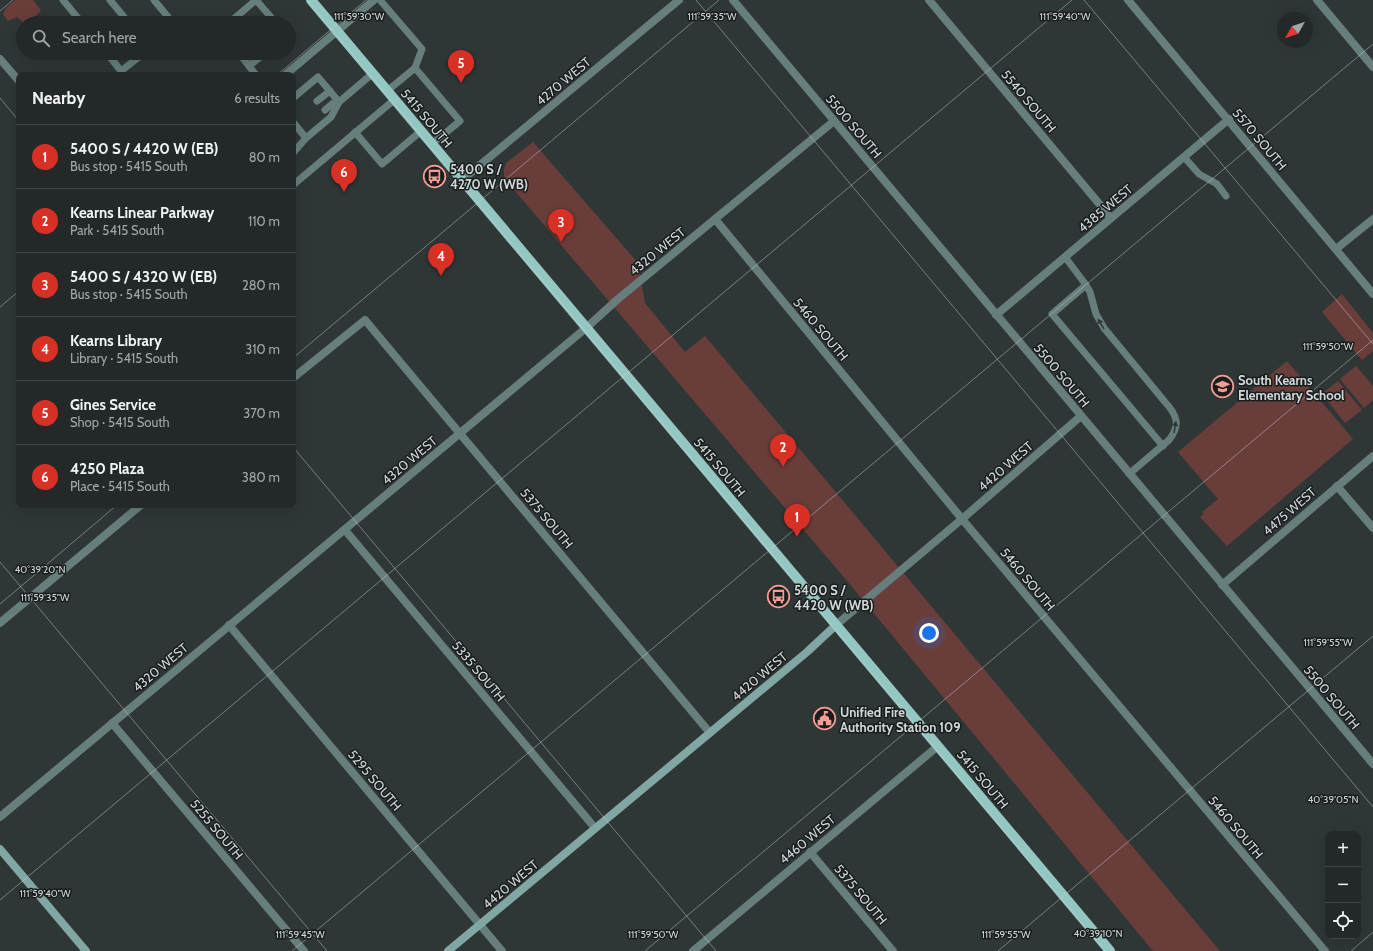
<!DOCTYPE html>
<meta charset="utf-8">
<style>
body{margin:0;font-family:Cabin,sans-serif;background:#2f3534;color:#f1f3f6}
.controls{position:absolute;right:12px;bottom:12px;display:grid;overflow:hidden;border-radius:8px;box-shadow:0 4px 16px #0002}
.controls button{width:36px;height:36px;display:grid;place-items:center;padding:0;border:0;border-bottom:1px solid #404545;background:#232928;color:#f1f3f6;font:20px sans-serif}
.compass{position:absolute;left:1277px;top:12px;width:36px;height:36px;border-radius:50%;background:#232928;box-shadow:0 4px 16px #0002;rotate:230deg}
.you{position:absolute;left:929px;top:633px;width:14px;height:14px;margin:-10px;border:3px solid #fff;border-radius:50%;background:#1a73e8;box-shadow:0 0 0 6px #1a73e833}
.badge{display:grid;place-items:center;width:26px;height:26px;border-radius:50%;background:#d93025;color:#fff;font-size:13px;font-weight:700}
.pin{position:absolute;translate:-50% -33px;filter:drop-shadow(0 1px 2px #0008)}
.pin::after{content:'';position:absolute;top:21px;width:14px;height:12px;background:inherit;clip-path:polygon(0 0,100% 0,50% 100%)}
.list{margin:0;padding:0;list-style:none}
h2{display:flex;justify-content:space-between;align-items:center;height:52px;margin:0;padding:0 16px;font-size:17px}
h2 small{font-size:13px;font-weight:400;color:#a3a6a8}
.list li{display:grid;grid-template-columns:26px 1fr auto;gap:12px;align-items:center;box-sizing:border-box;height:64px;padding:0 16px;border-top:1px solid #404545}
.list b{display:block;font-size:15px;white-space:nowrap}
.list p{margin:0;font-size:13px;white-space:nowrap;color:#a3a6a8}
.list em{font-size:13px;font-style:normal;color:#a3a6a8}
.icon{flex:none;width:22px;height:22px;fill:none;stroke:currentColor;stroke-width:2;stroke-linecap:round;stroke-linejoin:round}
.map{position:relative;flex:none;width:1373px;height:951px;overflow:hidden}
.search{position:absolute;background:#232928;box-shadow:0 4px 16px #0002;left:16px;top:16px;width:280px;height:44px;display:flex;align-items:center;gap:10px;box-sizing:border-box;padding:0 14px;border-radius:22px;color:#a3a6a8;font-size:15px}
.panel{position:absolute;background:#232928;box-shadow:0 4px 16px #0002;left:16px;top:72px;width:280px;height:436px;border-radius:8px}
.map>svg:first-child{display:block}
</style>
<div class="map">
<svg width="1373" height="951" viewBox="0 0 1373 951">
<rect width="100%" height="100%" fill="#2f3736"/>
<g fill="#693e3a">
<polygon points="15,0 33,0 40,9 41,11 27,23 24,23 17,17 8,21 3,14 6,8"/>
<polygon points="533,142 638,263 645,303 685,352 705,336 1220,951 1153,951 848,582 504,178 504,169 506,163"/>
<polygon points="1342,294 1373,333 1373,351 1362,360 1322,312"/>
<polygon points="1287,361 1353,439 1227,546 1200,517 1204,514 1202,512 1218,499 1178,452"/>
<polygon points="1356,366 1373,386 1373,400 1364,408 1340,379"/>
<polygon points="1338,381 1362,410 1345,423 1322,394"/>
</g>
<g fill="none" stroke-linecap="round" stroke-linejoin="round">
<g stroke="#667e7c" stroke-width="7">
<polyline points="63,0 82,23"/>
<polyline points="110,0 129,23"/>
<polyline points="154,0 173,23"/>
<polyline points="256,0 276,23"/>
<polyline points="380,0 422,49 415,68"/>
<polyline points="229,23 256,0"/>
<polyline points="107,53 121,71 144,53"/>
<polyline points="239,53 256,75"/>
<polyline points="249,66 265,53"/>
<polyline points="387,91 415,68 460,121 432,144"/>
<polyline points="293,98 318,77 339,102 331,117 306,138 293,122"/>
<polyline points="317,101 330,91"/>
<polyline points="339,102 372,74"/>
<polyline points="325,110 337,100"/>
<polyline points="355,132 382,164 421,131"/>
<polyline points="293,153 306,138"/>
<polyline points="1184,157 1199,174 1217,184 1226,196"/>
<polyline points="293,185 394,100"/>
<path d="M1065,257L1086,285L1090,292L1096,314L1104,328L1165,402C1177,415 1181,425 1169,440L1129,474"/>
<polyline points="1086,285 1052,314 1163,446"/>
</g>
<g stroke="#667e7c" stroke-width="8">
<polyline points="733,0 1373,764"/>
<polyline points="929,0 1111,218"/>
<polyline points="1128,0 1373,294"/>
<polyline points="1317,0 1373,67"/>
<polyline points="0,59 19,81"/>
<polyline points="285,75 374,0"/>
<polyline points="462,180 679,0"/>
<polyline points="715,219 962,519 1325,951"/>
<polyline points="1336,249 1373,219"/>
<polyline points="996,315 1229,119"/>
<polyline points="293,378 365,320 710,733"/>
<polyline points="1337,486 1373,528"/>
<polyline points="345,530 595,828"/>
<polyline points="1222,585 1373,456"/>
<polyline points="0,623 141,505"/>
<polyline points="229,625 502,951"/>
<polyline points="836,625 962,519 1081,416"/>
<polyline points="112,723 304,951"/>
<polyline points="0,817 586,328 618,299 834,121"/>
<polyline points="810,852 893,951"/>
<polyline points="693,951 938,746"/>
</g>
<g stroke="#80a7a3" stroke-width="8">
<polyline points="0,849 86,951"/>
<polyline points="448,951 807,652 836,625"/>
</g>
<polyline stroke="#94c6c2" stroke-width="10" points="311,0 1110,951"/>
</g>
<defs><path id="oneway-solid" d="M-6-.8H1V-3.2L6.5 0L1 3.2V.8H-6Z"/></defs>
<g fill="#313a3a">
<use href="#oneway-solid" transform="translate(1101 324) rotate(-121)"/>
<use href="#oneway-solid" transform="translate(1175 427) rotate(-81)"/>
</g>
<path fill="none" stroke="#d1d6d6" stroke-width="1" stroke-opacity="0.45" d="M307,0L1105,951M696,0L1373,807M1084,0L1373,344M0,11L13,0M277,75L366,0M0,98L19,121M0,307L19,291M293,358L719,0M293,447L716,951M0,562L327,951M0,604L117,505M0,900L1072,0M292,951L1373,44M645,951L1373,340M998,951L1373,636M1351,951L1373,932"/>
<defs>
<symbol id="bus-ring" viewBox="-11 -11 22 22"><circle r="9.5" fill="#1a1d1d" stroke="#f59c94" stroke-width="1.5"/><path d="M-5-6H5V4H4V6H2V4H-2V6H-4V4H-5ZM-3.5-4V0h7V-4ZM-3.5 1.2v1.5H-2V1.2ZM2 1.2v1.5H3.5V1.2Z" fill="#f59c94"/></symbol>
<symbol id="school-ring" viewBox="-11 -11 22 22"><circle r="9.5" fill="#1a1d1d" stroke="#f59c94" stroke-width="1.5"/><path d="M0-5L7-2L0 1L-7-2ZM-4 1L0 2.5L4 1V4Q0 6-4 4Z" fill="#f59c94"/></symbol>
<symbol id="civic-ring" viewBox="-11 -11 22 22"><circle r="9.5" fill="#1a1d1d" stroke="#f59c94" stroke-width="1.5"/><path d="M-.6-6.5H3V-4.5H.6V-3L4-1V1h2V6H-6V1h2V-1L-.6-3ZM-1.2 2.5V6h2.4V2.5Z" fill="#f59c94"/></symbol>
</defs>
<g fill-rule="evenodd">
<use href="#bus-ring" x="422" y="164" width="25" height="25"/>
<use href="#school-ring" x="1210" y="374" width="25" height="25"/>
<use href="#bus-ring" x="766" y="584" width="25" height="25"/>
<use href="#civic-ring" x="812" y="706" width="25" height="25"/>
</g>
<g text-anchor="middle" stroke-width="3" stroke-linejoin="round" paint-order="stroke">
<g font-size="13" fill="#d1d6d6" stroke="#1a1d1d">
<text transform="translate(563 81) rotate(-40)" y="5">4270 WEST</text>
<text transform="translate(1029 101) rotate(50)" y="5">5540 SOUTH</text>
<text transform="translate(427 118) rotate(50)" y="5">5415 SOUTH</text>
<text transform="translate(854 126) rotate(50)" y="5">5500 SOUTH</text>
<text transform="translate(1260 139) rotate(50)" y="5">5570 SOUTH</text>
<text transform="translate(1105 208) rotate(-40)" y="5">4385 WEST</text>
<text transform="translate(657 251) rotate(-39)" y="5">4320 WEST</text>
<text transform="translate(821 329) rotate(50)" y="5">5460 SOUTH</text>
<text transform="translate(1062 375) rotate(50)" y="5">5500 SOUTH</text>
<text transform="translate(409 460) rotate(-40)" y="5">4320 WEST</text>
<text transform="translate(1005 466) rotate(-41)" y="5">4420 WEST</text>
<text transform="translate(720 467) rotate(50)" y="5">5415 SOUTH</text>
<text transform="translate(1289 511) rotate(-41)" y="5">4475 WEST</text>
<text transform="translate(547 518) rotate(50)" y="5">5375 SOUTH</text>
<text transform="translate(1028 579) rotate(50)" y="5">5460 SOUTH</text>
<text transform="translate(160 667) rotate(-40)" y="5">4320 WEST</text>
<text transform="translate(479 671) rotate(50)" y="5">5335 SOUTH</text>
<text transform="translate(759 676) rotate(-40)" y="5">4420 WEST</text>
<text transform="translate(1332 697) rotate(50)" y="5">5500 SOUTH</text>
<text transform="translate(983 779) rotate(50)" y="5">5415 SOUTH</text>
<text transform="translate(375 780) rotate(50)" y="5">5295 SOUTH</text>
<text transform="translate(1236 827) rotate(50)" y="5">5460 SOUTH</text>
<text transform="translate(217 829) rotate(50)" y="5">5255 SOUTH</text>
<text transform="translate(807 839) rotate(-40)" y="5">4460 WEST</text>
<text transform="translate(510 884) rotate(-40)" y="5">4420 WEST</text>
<text transform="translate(861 894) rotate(50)" y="5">5375 SOUTH</text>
</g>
<g font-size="13" font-weight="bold" fill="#d1d6d6" stroke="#1a1d1d" text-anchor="start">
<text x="450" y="174">5400 S /<tspan x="450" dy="15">4270 W (WB)</tspan></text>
<text x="1238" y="385">South Kearns<tspan x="1238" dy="15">Elementary School</tspan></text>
<text x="794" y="595">5400 S /<tspan x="794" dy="15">4420 W (WB)</tspan></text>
<text x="840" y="717">Unified Fire<tspan x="840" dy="15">Authority Station 109</tspan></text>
</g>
</g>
<g font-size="10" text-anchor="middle" fill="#d1d6d6" stroke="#1a1d1d" stroke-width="3" stroke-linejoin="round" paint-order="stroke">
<text x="712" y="20">111°59'35"W</text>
<text x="359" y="20">111°59'30"W</text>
<text x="1065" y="20">111°59'40"W</text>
<text x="1328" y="350">111°59'50"W</text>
<text x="40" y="573">40°39'20"N</text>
<text x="45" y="601">111°59'35"W</text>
<text x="1328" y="646">111°59'55"W</text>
<text x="1333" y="803">40°39'05"N</text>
<text x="45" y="897">111°59'40"W</text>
<text x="1098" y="937">40°39'10"N</text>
<text x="300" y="938">111°59'45"W</text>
<text x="653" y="938">111°59'50"W</text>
<text x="1006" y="938">111°59'55"W</text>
</g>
</svg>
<div class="controls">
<button>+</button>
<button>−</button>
<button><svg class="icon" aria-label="locate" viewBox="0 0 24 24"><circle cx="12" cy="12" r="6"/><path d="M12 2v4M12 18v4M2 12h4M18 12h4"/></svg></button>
</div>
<svg class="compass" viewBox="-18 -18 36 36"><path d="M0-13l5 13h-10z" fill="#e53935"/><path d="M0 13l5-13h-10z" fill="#a3a6a8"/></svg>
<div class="you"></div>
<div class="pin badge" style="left:797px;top:537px">1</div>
<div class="pin badge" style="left:783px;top:467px">2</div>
<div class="pin badge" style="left:561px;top:242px">3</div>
<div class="pin badge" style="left:441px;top:276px">4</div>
<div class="pin badge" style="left:461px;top:83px">5</div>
<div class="pin badge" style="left:344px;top:192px">6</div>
<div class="search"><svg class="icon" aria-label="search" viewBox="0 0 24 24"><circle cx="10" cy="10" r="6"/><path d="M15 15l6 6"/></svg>Search here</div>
<section class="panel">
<h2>Nearby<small>6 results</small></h2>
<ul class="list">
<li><span class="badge">1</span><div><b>5400 S / 4420 W (EB)</b><p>Bus stop · 5415 South</p></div><em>80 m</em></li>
<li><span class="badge">2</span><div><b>Kearns Linear Parkway</b><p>Park · 5415 South</p></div><em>110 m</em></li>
<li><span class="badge">3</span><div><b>5400 S / 4320 W (EB)</b><p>Bus stop · 5415 South</p></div><em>280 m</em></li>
<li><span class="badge">4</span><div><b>Kearns Library</b><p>Library · 5415 South</p></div><em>310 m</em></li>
<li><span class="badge">5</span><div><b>Gines Service</b><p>Shop · 5415 South</p></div><em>370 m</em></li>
<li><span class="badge">6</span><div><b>4250 Plaza</b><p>Place · 5415 South</p></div><em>380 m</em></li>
</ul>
</section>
</div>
